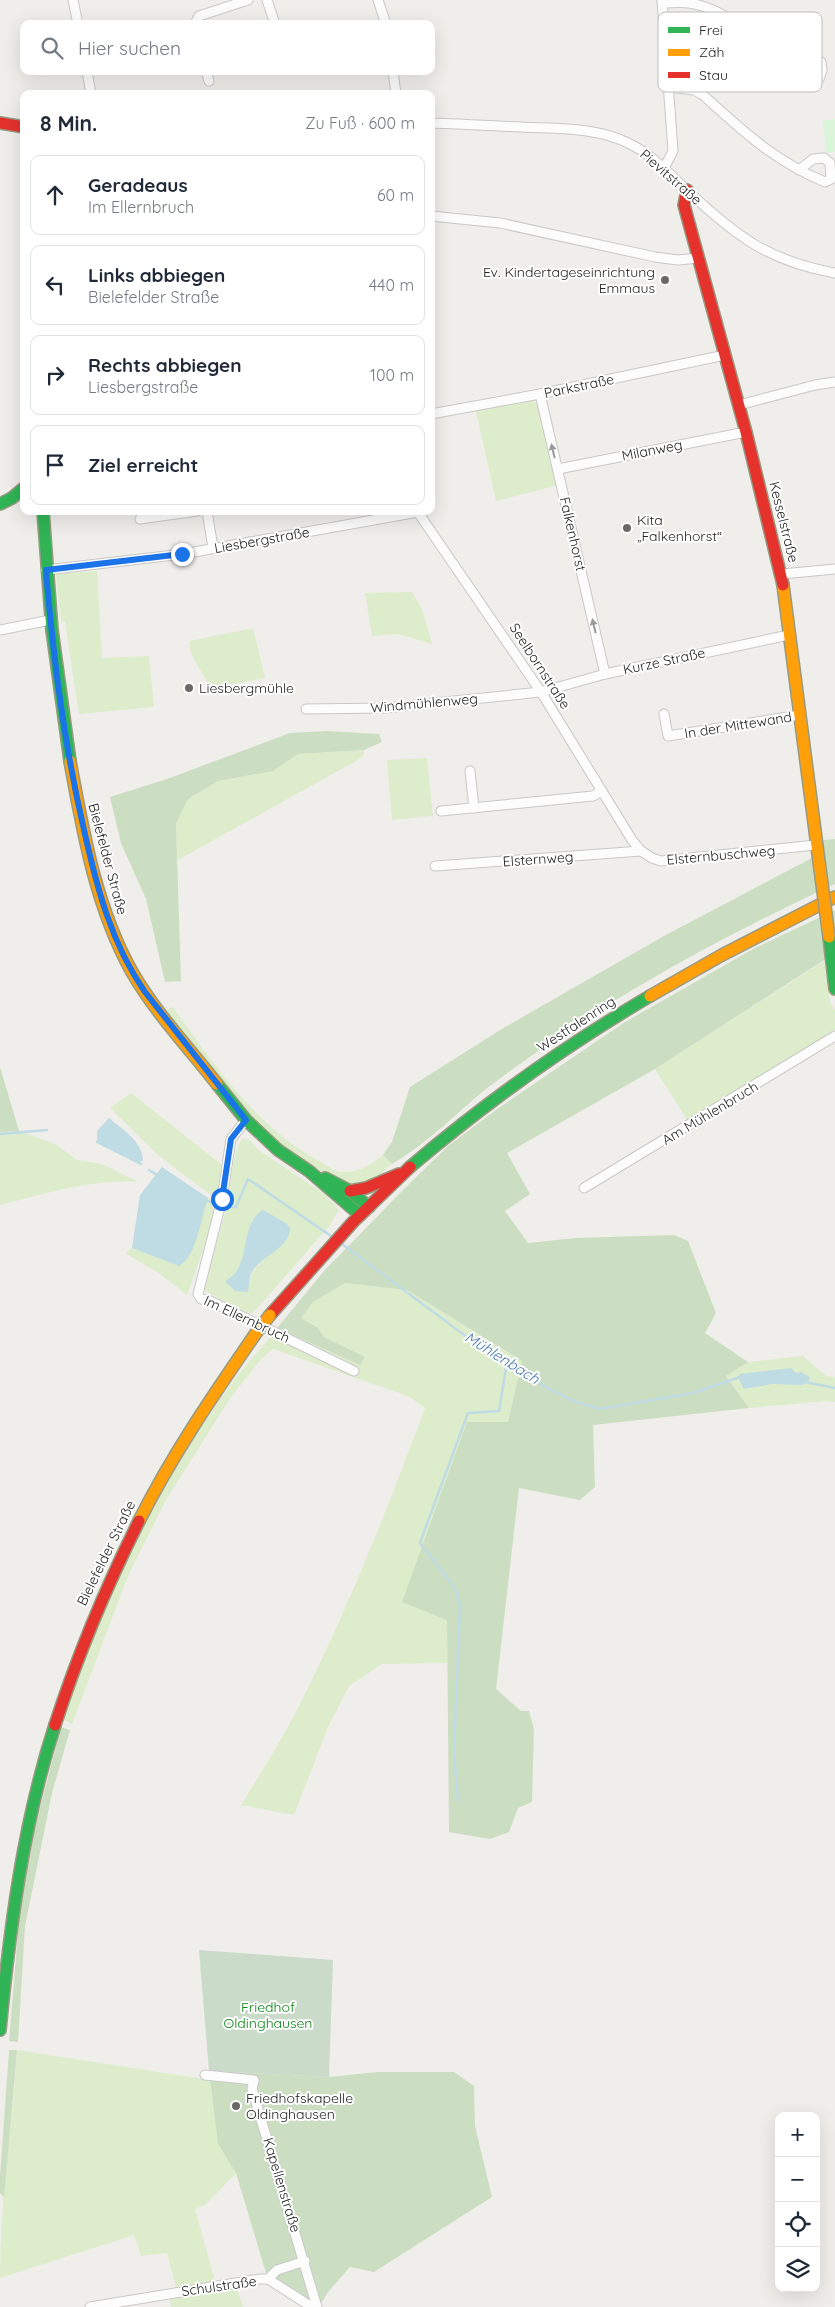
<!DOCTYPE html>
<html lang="de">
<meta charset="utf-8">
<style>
body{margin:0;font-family:Quicksand,sans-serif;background:#f6f6f7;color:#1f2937}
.controls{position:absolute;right:15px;bottom:15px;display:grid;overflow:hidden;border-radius:10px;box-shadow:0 5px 20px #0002}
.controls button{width:45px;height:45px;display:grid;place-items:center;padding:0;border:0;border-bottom:1px solid #e0e1e3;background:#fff;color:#1f2937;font:25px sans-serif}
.stop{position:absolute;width:15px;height:15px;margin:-11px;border:4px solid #1a73e8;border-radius:50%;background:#fff}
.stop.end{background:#1a73e8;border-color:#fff;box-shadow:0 1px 5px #0008}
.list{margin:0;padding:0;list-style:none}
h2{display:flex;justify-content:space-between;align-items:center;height:65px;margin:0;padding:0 20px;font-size:21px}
h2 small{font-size:16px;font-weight:400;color:#747a83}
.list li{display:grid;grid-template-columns:32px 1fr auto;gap:15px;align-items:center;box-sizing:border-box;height:80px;margin:0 10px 10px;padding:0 10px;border:1px solid #e0e1e3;border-radius:10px}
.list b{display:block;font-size:19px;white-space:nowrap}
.list p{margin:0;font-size:16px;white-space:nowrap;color:#747a83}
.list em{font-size:16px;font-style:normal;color:#747a83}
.icon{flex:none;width:28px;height:28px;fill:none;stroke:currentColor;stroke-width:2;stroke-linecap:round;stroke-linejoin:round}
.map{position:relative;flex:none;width:835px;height:2307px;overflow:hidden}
.search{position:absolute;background:#fff;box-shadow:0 5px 20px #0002;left:20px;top:20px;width:415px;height:55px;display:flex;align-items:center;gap:12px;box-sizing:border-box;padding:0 18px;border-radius:10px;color:#747a83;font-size:19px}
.panel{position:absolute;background:#fff;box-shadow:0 5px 20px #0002;left:20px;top:90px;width:415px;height:425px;border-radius:10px}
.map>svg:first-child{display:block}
</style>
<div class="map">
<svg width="835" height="2307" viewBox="0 0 835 2307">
<rect width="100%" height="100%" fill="#f0eeeb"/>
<g fill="#ddeccb" fill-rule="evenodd">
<polygon points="530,400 540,405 558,485 496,501 476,411"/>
<polygon points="97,571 102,658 149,656 154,707 79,714 65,622 61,621 56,574"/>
<polygon points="412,592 422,609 432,644 398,634 372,636 365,593"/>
<path d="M253,628L265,678L223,686L211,691C207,686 207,681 204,676C198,665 188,655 190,641Z"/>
<polygon points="364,750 363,757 178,860 176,824 188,799 218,781 273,771 298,754"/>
<polygon points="427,758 433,816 392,820 387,760"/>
<polygon points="824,961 830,1002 835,1010 835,1030 688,1121 655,1069"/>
<path d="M172,1006C213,1063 257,1129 321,1162C327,1165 335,1172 342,1172C358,1173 371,1165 383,1155L392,1164C383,1172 368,1185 356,1185C346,1185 336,1178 327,1174C257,1141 214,1071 167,1012Z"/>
<path d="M131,1093L222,1165C226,1192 197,1267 187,1295L159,1273L125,1253L132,1248L179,1266L208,1198L216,1199L158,1155L110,1108Z"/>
<path d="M19,1131L55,1144L77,1160L102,1164L138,1182C91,1179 45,1194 0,1205V1132Z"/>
<path d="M242,1139H248L260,1151L323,1193L339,1209L330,1225L254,1312L248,1314L203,1290C211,1262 220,1234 227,1205C232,1184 231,1156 242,1139ZM250,1228L283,1244C270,1254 254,1264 250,1280L226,1281C243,1273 246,1245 250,1228Z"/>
<path d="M345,1283L407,1290L522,1361L508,1423L402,1602L447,1619V1663L382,1664L349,1686L328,1727L294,1815L241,1805C261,1773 282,1740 299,1706C348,1609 387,1510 425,1408L410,1397L273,1349L262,1358L231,1397L166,1500L128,1576L72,1724L64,1720C95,1626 134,1535 187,1450C204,1423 223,1394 243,1369C254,1355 267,1342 277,1328L360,1365L365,1357L324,1337L318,1328L301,1318L313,1302Z"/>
<polygon points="803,1356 826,1376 835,1377 835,1402 826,1401 749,1408 726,1375 748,1362"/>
<path d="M17,2050L210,2080L218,2144L236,2173L205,2205L195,2209L215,2281L220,2289L236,2286L243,2307H171L170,2301L176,2287L167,2253L141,2256L134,2235L0,2278C0,2202 12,2126 17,2050Z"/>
</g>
<g fill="#cbdec1">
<polygon points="327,731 379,734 382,742 364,750 298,754 273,771 218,781 188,799 176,824 181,981 165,982 146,899 121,843 110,797 167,779 290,733"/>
<path d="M835,839V884C738,929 642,980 554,1040C531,1056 508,1072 486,1089C455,1114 427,1144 392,1164L383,1155L392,1142L410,1087L500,1030L664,936L810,859L824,840Z"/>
<polygon points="835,910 835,953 655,1069 507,1153 530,1194 505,1211 528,1243 576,1238 674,1235 688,1241 716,1313 705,1333 748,1362 726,1376 749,1408 593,1425 595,1487 580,1500 519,1488 496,1689 521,1711 529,1711 534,1729 532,1802 518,1808 509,1832 490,1839 449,1832 447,1620 402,1602 467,1422 508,1422 522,1361 407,1290 345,1283 313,1302 301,1318 318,1328 324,1337 365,1357 360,1365 277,1328 324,1271 404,1189 448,1146 500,1107 625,1022 753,949"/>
<polygon points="0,1067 19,1131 0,1132"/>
<polygon points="61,1727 70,1730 52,1793 25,1926 18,2042 9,2041 20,1908 34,1831"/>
<polygon points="9,2050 17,2050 4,2197 0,2193 0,2177"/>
<polygon points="209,2071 329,2077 378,2072 454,2072 474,2086 475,2126 492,2197 374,2272 350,2267 328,2292 319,2307 266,2273 236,2173 218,2144"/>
</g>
<polygon fill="#cadbca" points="199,1950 333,1960 329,2077 209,2071"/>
<polygon fill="#daf5da" points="835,119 835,152 826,153 823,120"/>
<g fill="#bfdbe3">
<path d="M109,1118C123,1130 142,1141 143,1160L138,1163L97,1142V1131Z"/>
<path d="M162,1167L208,1198C201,1216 197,1257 179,1266L132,1248L140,1195Z"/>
<path d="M263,1210L286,1223L290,1228C290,1249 261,1255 252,1272C249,1277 249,1285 248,1292L235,1291L225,1281C253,1268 238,1224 263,1210Z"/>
<polygon points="791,1368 796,1373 801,1372 810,1377 808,1382 802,1385 772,1384 744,1389 738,1377 740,1374"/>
</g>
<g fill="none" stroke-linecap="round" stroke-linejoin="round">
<g stroke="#bfdbe3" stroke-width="2.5">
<polyline points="0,1134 47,1130"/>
<polyline points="97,1142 141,1164"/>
<polyline points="149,1170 157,1175"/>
<polyline points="204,1200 215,1203"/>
<polyline points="228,1207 236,1207 248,1179 334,1238"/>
<polyline points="338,1241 491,1355 507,1362 547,1388 576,1402 600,1409 693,1393 740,1377"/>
<polyline points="805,1382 835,1388"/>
<polyline points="458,1801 454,1751 460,1605 455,1588 420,1543 468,1413 499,1411 507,1362"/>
</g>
<defs>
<g id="street">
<polyline points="73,0 78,24"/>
<polyline points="267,0 275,24"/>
<polyline points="378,0 386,24"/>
<polyline points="662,0 673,151 664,168"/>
<path d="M662,3C671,3 680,2 689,3C733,9 773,55 809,80L819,79L822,70L821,62C811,56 800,60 793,69"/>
<polyline points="195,24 199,16 248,0"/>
<polyline points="87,71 91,94"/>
<polyline points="206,71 209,81"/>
<polyline points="393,71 396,94"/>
<path d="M669,87L694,90L703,95C743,131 774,161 825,182L831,179L830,163L824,158L813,159L799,170"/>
<path d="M431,123C462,124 492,126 522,127C558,129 597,127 630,144C653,155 670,175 689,192C737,237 769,261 835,273"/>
<polyline points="431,216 500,223 655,257 678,260 699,258"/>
<polyline points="540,394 605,674"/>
<polyline points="739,405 815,385 835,382"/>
<polyline points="431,414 540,394 725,355"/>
<polyline points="558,469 746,432"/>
<polyline points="207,511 213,548"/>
<polyline points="417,511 541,692 632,840 641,851 652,858 661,861 816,845"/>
<polyline points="140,519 197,511"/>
<polyline points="46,570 183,554 418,512"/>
<polyline points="782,574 835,569"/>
<polyline points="0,630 50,620"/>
<polyline points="306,709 385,708 541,692 605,674 789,635"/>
<polyline points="664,714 668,736 800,715"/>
<polyline points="470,771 474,808"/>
<polyline points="441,811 593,796 600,792"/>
<polyline points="435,866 641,851"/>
<polyline points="246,1120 231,1139 222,1199 198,1294 201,1299 208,1300 354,1371"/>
<polyline points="584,1188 835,1036"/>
<polyline points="205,2075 254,2080 252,2089 317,2307"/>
<polyline points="268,2279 277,2270 305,2261"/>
<polyline points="90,2307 260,2279 268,2279 312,2307"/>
</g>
<g id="fast">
<polyline points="0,504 12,498 24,488"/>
<polyline points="43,511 52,630 70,761"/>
<polyline points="829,937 835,989"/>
<polyline points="217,1084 246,1120 278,1150 309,1171 360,1215"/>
<path d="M410,1167C485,1103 565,1046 650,996"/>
<polyline points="325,1178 350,1191 369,1207"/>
<path d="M0,2030C10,1927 23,1824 55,1725"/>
</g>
<g id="slow">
<polyline points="783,585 820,869"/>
<path d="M70,761C83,832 96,908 132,972C155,1012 189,1048 217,1084"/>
<polyline points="650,996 722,955 835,897"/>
<path d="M139,1521C172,1455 214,1394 256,1333"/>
</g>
<g id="jam">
<polyline points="0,123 24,127"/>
<polyline points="687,190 684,205 746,432 783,585"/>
<polyline points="350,1191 366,1188 399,1174"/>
<polyline points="270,1315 353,1222 410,1167"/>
<path d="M55,1725C78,1654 106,1587 139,1521"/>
</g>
</defs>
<use href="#street" stroke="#c9c8c7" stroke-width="11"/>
<use href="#fast" stroke="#999a82" stroke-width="14"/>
<use href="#slow" stroke="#999a82" stroke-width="14"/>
<use href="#jam" stroke="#999a82" stroke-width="14"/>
<use href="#street" stroke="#fdfcfc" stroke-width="9"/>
<use href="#fast" stroke="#30b455" stroke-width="11"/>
<use href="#slow" stroke="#ff9f0a" stroke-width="11"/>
<use href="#jam" stroke="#e5322d" stroke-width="11"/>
<defs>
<g id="slow-bridge">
<polyline points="820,869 829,937"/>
<polyline points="256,1333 270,1315"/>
</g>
</defs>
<use href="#slow-bridge" stroke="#999a82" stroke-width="14" stroke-linecap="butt"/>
<use href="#slow-bridge" stroke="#ff9f0a" stroke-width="11"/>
</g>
<defs><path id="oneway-solid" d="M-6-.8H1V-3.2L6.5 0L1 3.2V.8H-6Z" transform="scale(1.25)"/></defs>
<g fill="#9a9a9a">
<use href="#oneway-solid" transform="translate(553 451) rotate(-103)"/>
<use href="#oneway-solid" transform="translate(594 626) rotate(-103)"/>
</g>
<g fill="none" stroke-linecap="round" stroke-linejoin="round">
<path stroke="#1a73e8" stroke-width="6" d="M182,554L46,570C53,657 64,744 84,830C97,888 111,943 145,992L246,1120L231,1139L222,1199"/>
</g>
<g fill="#6a6968" stroke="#fff" stroke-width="2">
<circle cx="665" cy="280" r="5"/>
<circle cx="627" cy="528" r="5"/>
<circle cx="189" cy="688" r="5"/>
<circle cx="236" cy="2106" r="5"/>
</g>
<g text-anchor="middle" stroke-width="4" stroke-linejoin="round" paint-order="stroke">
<g font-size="14" fill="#222" stroke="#fff">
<text transform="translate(671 177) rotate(41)" y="5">Pievitstraße</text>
<text transform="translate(579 386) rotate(-12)" y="5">Parkstraße</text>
<text transform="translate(652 450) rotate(-11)" y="5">Milanweg</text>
<text transform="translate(784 522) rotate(76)" y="5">Kesselstraße</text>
<text transform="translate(573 534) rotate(77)" y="5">Falkenhorst</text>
<text transform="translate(262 540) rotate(-10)" y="5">Liesbergstraße</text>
<text transform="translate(664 661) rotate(-12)" y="5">Kurze Straße</text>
<text transform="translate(540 666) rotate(57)" y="5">Seelbornstraße</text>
<text transform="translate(424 703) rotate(-5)" y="5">Windmühlenweg</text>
<text transform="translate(738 725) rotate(-9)" y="5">In der Mittewand</text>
<text transform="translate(721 855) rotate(-5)" y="5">Elsternbuschweg</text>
<text transform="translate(108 859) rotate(75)" y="5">Bielefelder Straße</text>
<text transform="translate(538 859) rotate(-4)" y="5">Elsternweg</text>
<text transform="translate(576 1024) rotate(-33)" y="5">Westfalenring</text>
<text transform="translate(710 1113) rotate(-31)" y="5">Am Mühlenbruch</text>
<text transform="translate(247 1319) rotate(25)" y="5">Im Ellernbruch</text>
<text transform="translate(106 1553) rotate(-64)" y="5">Bielefelder Straße</text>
<text transform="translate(282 2185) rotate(73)" y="5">Kapellenstraße</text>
<text transform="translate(219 2286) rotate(-8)" y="5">Schulstraße</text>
</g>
<g font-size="14" fill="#222" stroke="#fff" text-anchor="start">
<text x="655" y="277" text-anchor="end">Ev. Kindertageseinrichtung<tspan x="655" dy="16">Emmaus</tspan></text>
<text x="637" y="525">Kita<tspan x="637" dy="16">„Falkenhorst“</tspan></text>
<text x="199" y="693">Liesbergmühle</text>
<text x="246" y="2103">Friedhofskapelle<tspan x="246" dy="16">Oldinghausen</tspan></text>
</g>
<g font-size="14" fill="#0c8416" stroke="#fff">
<text x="268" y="2012">Friedhof<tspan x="268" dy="16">Oldinghausen</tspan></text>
</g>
<g font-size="15" font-style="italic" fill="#4a7aab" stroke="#fff">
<text transform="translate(502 1358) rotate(32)" y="5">Mühlenbach</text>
</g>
</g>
<rect x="658" y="12" width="164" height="80" rx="8" fill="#fff" stroke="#bdbdbd" stroke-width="1"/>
<rect x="668" y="27" width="22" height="6" fill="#30b455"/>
<rect x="668" y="49" width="22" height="7" fill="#ff9f0a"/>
<rect x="668" y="72" width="22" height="6" fill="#e5322d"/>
<g font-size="14" fill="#222">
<text x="699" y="35">Frei</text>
<text x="699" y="57">Zäh</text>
<text x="699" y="80">Stau</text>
</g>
</svg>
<div class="controls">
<button>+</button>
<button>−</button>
<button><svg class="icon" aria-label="locate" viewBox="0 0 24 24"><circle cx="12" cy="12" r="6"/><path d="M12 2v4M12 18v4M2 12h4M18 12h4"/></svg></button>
<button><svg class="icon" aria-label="layers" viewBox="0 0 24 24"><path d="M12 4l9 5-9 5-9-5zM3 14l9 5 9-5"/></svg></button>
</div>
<div class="stop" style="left:222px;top:1199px"></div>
<div class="stop end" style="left:182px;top:554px"></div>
<div class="search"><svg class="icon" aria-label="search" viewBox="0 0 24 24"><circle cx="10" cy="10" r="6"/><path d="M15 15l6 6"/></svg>Hier suchen</div>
<section class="panel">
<h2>8 Min.<small>Zu Fuß · 600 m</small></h2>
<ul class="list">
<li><svg class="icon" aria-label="ahead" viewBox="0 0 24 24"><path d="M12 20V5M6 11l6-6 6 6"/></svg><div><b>Geradeaus</b><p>Im Ellernbruch</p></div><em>60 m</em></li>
<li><svg class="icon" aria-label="left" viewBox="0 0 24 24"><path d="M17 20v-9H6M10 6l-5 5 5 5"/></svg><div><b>Links abbiegen</b><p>Bielefelder Straße</p></div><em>440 m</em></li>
<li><svg class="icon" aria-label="right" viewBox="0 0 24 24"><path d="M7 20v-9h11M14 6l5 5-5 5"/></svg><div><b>Rechts abbiegen</b><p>Liesbergstraße</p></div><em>100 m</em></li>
<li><svg class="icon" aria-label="arrive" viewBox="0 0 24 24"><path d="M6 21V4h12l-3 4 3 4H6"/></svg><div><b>Ziel erreicht</b></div></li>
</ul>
</section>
</div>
